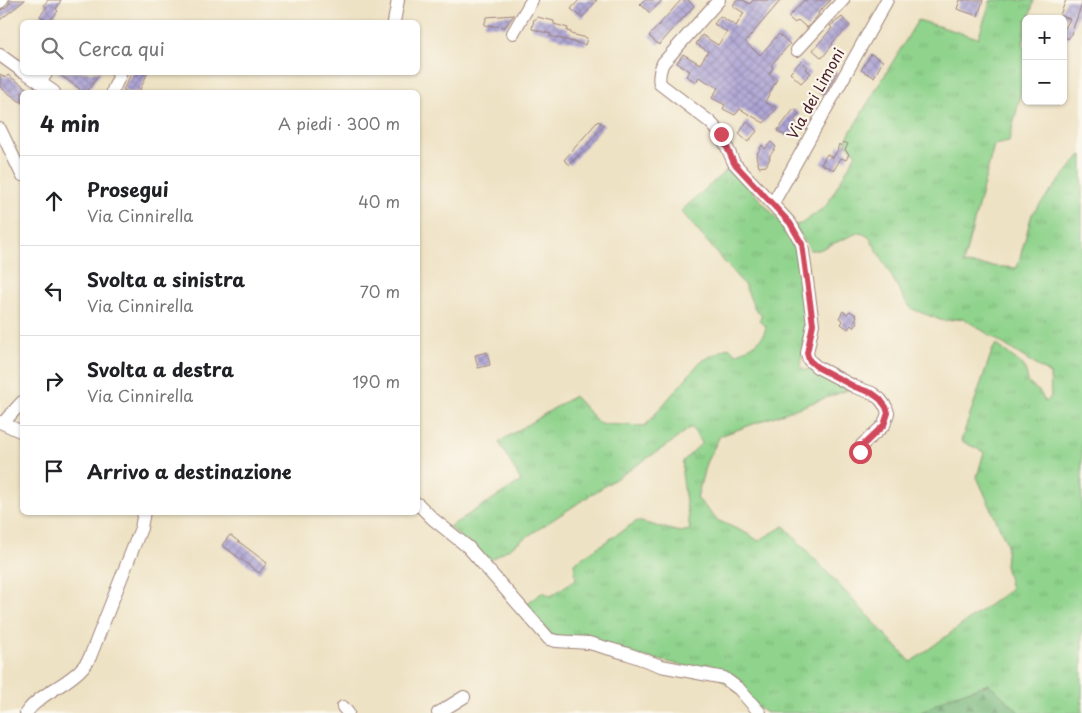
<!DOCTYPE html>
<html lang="it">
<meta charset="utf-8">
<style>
body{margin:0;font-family:"Playpen Sans",sans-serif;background:#f6f6f6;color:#202124}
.controls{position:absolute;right:15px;top:15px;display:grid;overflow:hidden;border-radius:8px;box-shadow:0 1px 4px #0004}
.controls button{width:45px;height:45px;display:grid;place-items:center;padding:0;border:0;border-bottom:1px solid #e0e0e0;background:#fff;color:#202124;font:25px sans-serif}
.stop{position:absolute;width:15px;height:15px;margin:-11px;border:4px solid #d1495b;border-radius:50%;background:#fff}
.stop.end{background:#d1495b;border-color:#fff;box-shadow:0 1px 5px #0008}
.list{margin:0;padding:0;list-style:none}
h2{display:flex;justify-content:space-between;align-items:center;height:65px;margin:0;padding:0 20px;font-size:21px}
h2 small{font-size:16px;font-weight:400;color:#757577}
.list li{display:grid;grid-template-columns:32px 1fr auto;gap:15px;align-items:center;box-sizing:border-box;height:90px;padding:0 20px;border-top:1px solid #e0e0e0}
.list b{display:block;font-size:19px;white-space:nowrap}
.list p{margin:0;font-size:16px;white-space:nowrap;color:#757577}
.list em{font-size:16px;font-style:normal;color:#757577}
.icon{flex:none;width:28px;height:28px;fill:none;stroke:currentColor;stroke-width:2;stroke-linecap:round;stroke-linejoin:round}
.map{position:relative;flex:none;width:1082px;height:713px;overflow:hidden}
.search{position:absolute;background:#fff;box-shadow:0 1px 4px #0004;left:20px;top:20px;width:400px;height:55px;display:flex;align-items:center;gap:12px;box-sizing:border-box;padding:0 18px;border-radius:8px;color:#757577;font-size:19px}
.panel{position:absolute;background:#fff;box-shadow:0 1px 4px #0004;left:20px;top:90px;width:400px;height:425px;border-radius:8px}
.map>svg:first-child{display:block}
</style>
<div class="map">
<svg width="1082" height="713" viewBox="0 0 1082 713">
<defs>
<pattern id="grass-tufts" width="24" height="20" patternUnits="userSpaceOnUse" patternTransform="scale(1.25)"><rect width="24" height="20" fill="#8fd38c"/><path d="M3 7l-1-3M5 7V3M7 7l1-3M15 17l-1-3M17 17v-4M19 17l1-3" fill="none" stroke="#7db579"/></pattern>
<pattern id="forest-firs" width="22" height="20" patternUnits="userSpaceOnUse" patternTransform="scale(1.25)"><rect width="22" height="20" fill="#73b578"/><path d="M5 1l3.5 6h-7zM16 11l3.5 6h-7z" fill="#609363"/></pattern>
<pattern id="building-cross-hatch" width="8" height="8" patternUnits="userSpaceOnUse" patternTransform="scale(1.25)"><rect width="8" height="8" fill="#aba2d4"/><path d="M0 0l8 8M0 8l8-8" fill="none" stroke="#8d83ac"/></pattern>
</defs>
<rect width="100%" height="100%" fill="#fbf7ec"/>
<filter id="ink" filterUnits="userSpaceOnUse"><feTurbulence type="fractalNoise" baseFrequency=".02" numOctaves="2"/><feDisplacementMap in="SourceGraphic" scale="10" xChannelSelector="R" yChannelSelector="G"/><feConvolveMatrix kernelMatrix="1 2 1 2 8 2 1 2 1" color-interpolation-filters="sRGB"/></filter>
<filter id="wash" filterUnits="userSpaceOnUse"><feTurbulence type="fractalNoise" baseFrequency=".0096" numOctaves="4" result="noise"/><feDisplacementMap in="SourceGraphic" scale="20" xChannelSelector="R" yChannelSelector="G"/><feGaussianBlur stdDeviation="1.12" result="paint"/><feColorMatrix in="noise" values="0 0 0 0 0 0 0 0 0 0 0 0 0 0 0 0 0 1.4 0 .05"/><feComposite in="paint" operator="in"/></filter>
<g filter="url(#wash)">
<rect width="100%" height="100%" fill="#eee2c4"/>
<path fill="url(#grass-tufts)" stroke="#6c795c" d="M991,0H1034L1029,19H1026V30L1023,43C1033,57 1013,122 1009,142L994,145L963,264L1017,268L1032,214L1080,156L1082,155V713H1020L989,684L947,698L920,713H766L709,670L712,666L709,663L699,669L552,636L526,604L543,592L551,596L576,579L574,563L637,521L680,532L690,530L682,473L683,461L702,443L691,427L672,442L488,562L449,527L521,481L499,442L574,396L600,424L645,426L700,362L729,347L736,354C749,348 764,342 766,326L759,321L762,315L755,309L745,286L681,211L730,167L785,227L796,246L797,256L801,266L808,323L802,357L801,367L806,370L812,369L848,390L720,436L706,463L697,498L717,520L750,535L758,541L784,526L911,662L1011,589L1005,565L1007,544L977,477L984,452L961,441L992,351L996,344L1024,366L1029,384L1040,392L1045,402L1051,397L1050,374L963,318L943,321L912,309L906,302L870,238L864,234L857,233L819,250H810L807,244L794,225L801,224L826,206L856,154L845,141L918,20L978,38Z"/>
<polygon fill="url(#forest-firs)" stroke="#5e6a52" points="989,684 1020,713 920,713 947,698"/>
<g id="blocks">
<g fill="url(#building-cross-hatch)">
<polygon points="10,0 25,0 0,20 0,10 6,8 10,3"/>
<polygon points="48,0 61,0 56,9 58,11 49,22 40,16 47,7 44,5"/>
<polygon points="579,0 597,0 582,18 571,9"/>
<polygon points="644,0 662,0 650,13 640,4"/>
<polygon points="681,0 688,0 694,6 659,45 649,36"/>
<polygon points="736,0 743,0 750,4 753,0 781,0 745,42 760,55 779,34 790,44 771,65 773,67 769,74 777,79 765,102 777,108 764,123 740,109 735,115 723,109 725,105 712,98 718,88 699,77 696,82 686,76 690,71 677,63 683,54 700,64 708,51 696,44 702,35 718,45 727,32 714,24 720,16 736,26 744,13 733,6"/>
<polygon points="804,0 831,0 818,13 819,14 807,28 798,20 795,23 788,17"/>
<polygon points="960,0 983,0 978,16 957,9"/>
<polygon points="1066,0 1082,0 1082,4 1071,34 1068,39 1063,35 1063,32 1070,19 1060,15"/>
<polygon points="514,15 505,27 484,25 487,17"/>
<polygon points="537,17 554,21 554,24 568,28 567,31 571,32 571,34 587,38 585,45 550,36 551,34 532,29 534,19 536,19"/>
<polygon points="842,17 850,26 832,43 833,44 822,58 813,50 832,28 830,26"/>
<polygon points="871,54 883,61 874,77 861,70"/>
<polygon points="801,61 808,67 806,69 811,73 801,83 790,73"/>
<polygon points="835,70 837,72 824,96 819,93 831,74"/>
<polygon points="56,72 101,72 87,92 78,92 80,89"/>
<polygon points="132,72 148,72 139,92 128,92 123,90"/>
<polygon points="0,74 6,78 8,75 32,92 22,92 22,103 0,87"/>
<polygon points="794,109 800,114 794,120 799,124 797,131 791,136 786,136 777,131"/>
<polygon points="598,121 604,125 570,165 564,160"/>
<polygon points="747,121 757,131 748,142 739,134"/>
<polygon points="771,142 776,147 769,157 770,158 766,166 759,167 756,156 762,145 765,149"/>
<polygon points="844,142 848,144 845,150 849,154 846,160 841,158 834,170 821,164 827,154 833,158 837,151 839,144 841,146"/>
<polygon points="843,311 847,314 850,311 857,316 855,320 858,322 854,328 851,325 848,329 841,324 843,321 839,318"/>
<polygon points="487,352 490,365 478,368 475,355"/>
<polygon points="230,535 267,563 259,573 222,545"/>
</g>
</g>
</g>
<g filter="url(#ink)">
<use href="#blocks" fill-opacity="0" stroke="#9c8078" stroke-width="1"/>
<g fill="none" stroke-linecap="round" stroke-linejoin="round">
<defs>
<g id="minor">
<path d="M719,0L663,63C660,70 658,76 660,84L710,122L721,134L734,163L790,223L802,244L813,324L807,353L809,360L817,367L855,387L872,393L880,399L886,407L888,413L884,425L862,445L859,452"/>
<polyline points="0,2 2,0"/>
<polyline points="394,22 398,0"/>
<polyline points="513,33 532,0"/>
<polyline points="797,50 843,0"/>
<polyline points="0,55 22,71"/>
<polyline points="25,72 54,92"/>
<polyline points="40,83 47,72"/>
<polyline points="113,90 120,75 117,72"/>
<polyline points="0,129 22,175"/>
<polyline points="773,203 887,0"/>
<polyline points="0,422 22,432"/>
<polyline points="3,423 22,402"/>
<polyline points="418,504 433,519 468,547 549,639 556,641 589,643 628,654 661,666 724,678 739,689 760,713"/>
<polyline points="343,707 348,713"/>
<path d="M26,713C41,692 67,686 83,667C86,664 88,661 90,657L141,528L144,512"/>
<polyline points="438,713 464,697"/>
</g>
</defs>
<use href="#minor" stroke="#9c8078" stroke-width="14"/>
<use href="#minor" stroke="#fff" stroke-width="12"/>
</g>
</g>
<g fill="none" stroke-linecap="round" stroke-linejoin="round" filter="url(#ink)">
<polyline stroke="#d1495b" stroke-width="6" points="721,134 734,163 790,223 802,244 813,324 807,353 809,360 817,367 855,387 872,393 880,399 886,407 888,413 884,425 862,446 860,452"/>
</g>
<g text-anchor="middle" stroke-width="4.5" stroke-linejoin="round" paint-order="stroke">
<g font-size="15" fill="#4a1f2b" stroke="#fbf7ec">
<text transform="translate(816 94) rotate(-61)" y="5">Via dei Limoni</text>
</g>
</g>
</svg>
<div class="controls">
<button>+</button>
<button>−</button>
</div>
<div class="stop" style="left:860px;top:452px"></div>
<div class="stop end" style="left:721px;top:134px"></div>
<div class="search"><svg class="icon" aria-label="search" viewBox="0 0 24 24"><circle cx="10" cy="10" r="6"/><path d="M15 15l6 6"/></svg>Cerca qui</div>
<section class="panel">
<h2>4 min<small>A piedi · 300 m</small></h2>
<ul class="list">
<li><svg class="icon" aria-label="ahead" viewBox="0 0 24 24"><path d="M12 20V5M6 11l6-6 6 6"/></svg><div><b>Prosegui</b><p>Via Cinnirella</p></div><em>40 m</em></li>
<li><svg class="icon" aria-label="left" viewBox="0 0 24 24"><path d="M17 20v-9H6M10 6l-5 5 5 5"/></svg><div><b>Svolta a sinistra</b><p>Via Cinnirella</p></div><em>70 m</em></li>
<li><svg class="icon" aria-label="right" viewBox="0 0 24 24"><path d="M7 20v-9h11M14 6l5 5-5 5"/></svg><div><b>Svolta a destra</b><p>Via Cinnirella</p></div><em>190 m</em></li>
<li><svg class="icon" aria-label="arrive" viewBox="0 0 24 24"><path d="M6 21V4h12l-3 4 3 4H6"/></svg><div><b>Arrivo a destinazione</b></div></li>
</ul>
</section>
</div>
